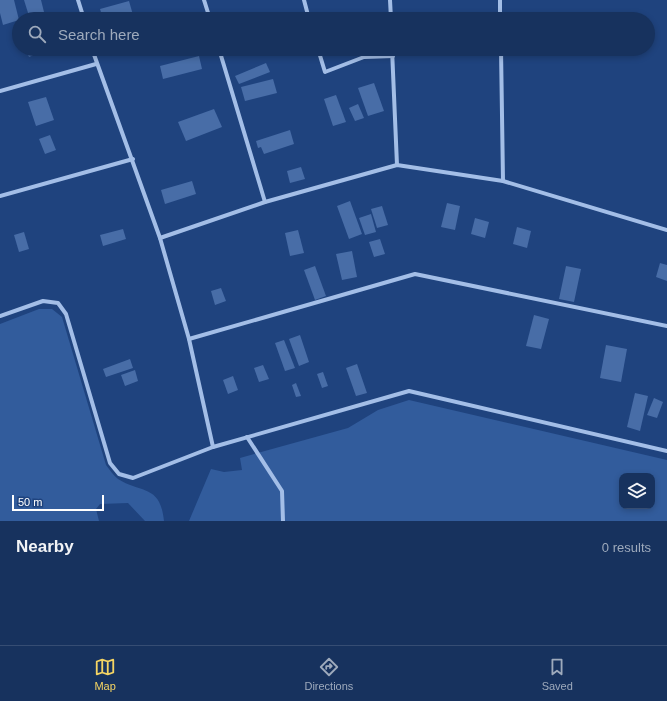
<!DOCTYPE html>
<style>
body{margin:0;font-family:Arial,sans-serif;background:#203a64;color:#f1f3f6}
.controls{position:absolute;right:12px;bottom:12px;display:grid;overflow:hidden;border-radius:8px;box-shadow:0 2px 6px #0003}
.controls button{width:36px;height:36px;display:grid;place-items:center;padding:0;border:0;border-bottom:1px solid #364d73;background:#17325e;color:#f1f3f6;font:20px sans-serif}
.scale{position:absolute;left:12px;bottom:10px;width:92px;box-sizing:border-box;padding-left:4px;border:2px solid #fff;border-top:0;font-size:11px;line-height:14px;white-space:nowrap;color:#fff;-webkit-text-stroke:3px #1f437e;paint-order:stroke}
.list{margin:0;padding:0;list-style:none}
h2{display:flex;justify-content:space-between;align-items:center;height:52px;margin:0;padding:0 16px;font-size:17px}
h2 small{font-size:13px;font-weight:400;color:#9eaabc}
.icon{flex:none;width:22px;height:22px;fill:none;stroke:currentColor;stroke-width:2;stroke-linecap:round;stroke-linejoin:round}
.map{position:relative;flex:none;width:667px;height:521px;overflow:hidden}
.search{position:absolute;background:#17325e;box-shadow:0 2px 6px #0003;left:12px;right:12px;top:12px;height:44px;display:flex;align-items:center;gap:10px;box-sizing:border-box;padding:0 14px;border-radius:22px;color:#9eaabc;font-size:15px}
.sheet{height:124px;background:#17325e}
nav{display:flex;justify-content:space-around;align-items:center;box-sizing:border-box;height:56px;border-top:1px solid #364d73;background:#17325e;font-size:11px;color:#9eaabc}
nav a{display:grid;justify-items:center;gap:2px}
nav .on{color:#f5d463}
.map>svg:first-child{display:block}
</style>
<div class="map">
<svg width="667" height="521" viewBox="0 0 667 521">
<rect width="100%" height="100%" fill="#1f437e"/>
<g fill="#325c9c" fill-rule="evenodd">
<path d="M39,309H52L62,317L106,465C109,469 113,475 118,479C142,494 160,484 164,521H145L128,503L100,504L96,509L99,521H0V324Z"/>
<path d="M409,400L667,460V521H189L211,469L224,472L242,470L240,458L348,428L378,410ZM622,476H652V506H622Z"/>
</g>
<g fill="#486da7">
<polygon points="0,0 14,0 19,20 3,25 0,13"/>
<polygon points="24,0 41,0 44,12 29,16"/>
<polygon points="129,1 133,15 120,19 103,19 100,9"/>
<polygon points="26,49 44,49 44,51 29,57"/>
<polygon points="199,56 202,69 163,79 160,66"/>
<polygon points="266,63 270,72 239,84 235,76"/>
<polygon points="273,79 277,93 245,101 241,87"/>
<polygon points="374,83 384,111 368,116 358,88"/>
<polygon points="336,95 346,122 333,126 324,99"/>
<polygon points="46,97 54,120 36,126 28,102"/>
<polygon points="358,104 364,118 355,121 349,108"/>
<polygon points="214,109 222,127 186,141 178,122"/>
<polygon points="290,130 294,144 264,154 261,147 258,148 256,141"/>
<polygon points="50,135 56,150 45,154 39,139"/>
<polygon points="301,167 305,179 290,183 287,171"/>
<polygon points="192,181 196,194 165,204 161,190"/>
<polygon points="350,201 362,234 349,239 337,206"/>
<polygon points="447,203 460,206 455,230 441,227"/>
<polygon points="382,206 388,225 377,228 371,209"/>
<polygon points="371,214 376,232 365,235 359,218"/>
<polygon points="475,218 489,222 485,238 471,234"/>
<polygon points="517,227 531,231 527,248 513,244"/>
<polygon points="123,229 126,239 103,246 100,235"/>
<polygon points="298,230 304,253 290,256 285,233"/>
<polygon points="24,232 29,249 19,252 14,235"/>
<polygon points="380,239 385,254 374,257 369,242"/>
<polygon points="352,251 357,277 342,280 336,254"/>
<polygon points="660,263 667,265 667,281 656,277"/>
<polygon points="315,266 326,296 315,300 304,270"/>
<polygon points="566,266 581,269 574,302 559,299"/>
<polygon points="221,288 226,301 215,305 211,291"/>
<polygon points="534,315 549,319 541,349 526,346"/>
<polygon points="300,335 309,362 299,366 289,339"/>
<polygon points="284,340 295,368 285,371 275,343"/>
<polygon points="606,345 627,349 621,382 600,378"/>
<polygon points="130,359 133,368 106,377 103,369"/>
<polygon points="357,364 367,393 356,396 346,368"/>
<polygon points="263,365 269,379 259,382 254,368"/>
<polygon points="135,370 138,381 125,386 121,375"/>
<polygon points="323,372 328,386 322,388 317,374"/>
<polygon points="233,376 238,390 228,394 223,380"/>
<polygon points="296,383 301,396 296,397 292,385"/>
<polygon points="635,393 648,396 640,431 627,427"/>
<polygon points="654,398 663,402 657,418 647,415"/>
</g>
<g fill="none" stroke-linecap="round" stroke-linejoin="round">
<g stroke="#a3bee7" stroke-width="4">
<polyline points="78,0 84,19"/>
<polyline points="204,0 210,19"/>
<polyline points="304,0 309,19"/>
<polyline points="390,0 391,19"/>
<polyline points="500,0 500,19"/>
<polyline points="92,49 160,238 189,339 213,447"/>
<polyline points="219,49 265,202"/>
<polyline points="318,49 325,72 364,57 393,56"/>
<polyline points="392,49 397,165"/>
<polyline points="501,49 503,181"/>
<polyline points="0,91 96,64"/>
<polyline points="0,196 133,159"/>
<polyline points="160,238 265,202 397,165 503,181 667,230"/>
<polyline points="0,316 43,301 58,303 66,314 110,463 119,474 133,478 213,447 409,391 667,451"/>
<polyline points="189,339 415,274 667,326"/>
<polyline points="247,437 282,491 283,521"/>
</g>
</g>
</svg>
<div class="controls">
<button><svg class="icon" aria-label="layers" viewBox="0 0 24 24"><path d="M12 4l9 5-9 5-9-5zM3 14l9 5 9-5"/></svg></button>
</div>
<div class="scale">50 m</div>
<div class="search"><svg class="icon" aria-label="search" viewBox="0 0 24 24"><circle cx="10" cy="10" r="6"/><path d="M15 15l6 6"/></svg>Search here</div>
</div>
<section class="sheet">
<h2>Nearby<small>0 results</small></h2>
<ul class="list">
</ul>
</section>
<nav>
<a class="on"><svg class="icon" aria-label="map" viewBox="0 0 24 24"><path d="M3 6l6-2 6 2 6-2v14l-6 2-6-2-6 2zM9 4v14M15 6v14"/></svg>Map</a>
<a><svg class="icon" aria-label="directions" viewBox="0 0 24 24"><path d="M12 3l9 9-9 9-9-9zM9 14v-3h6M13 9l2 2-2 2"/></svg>Directions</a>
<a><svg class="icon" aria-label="saved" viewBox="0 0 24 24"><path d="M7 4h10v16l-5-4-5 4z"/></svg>Saved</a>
</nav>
